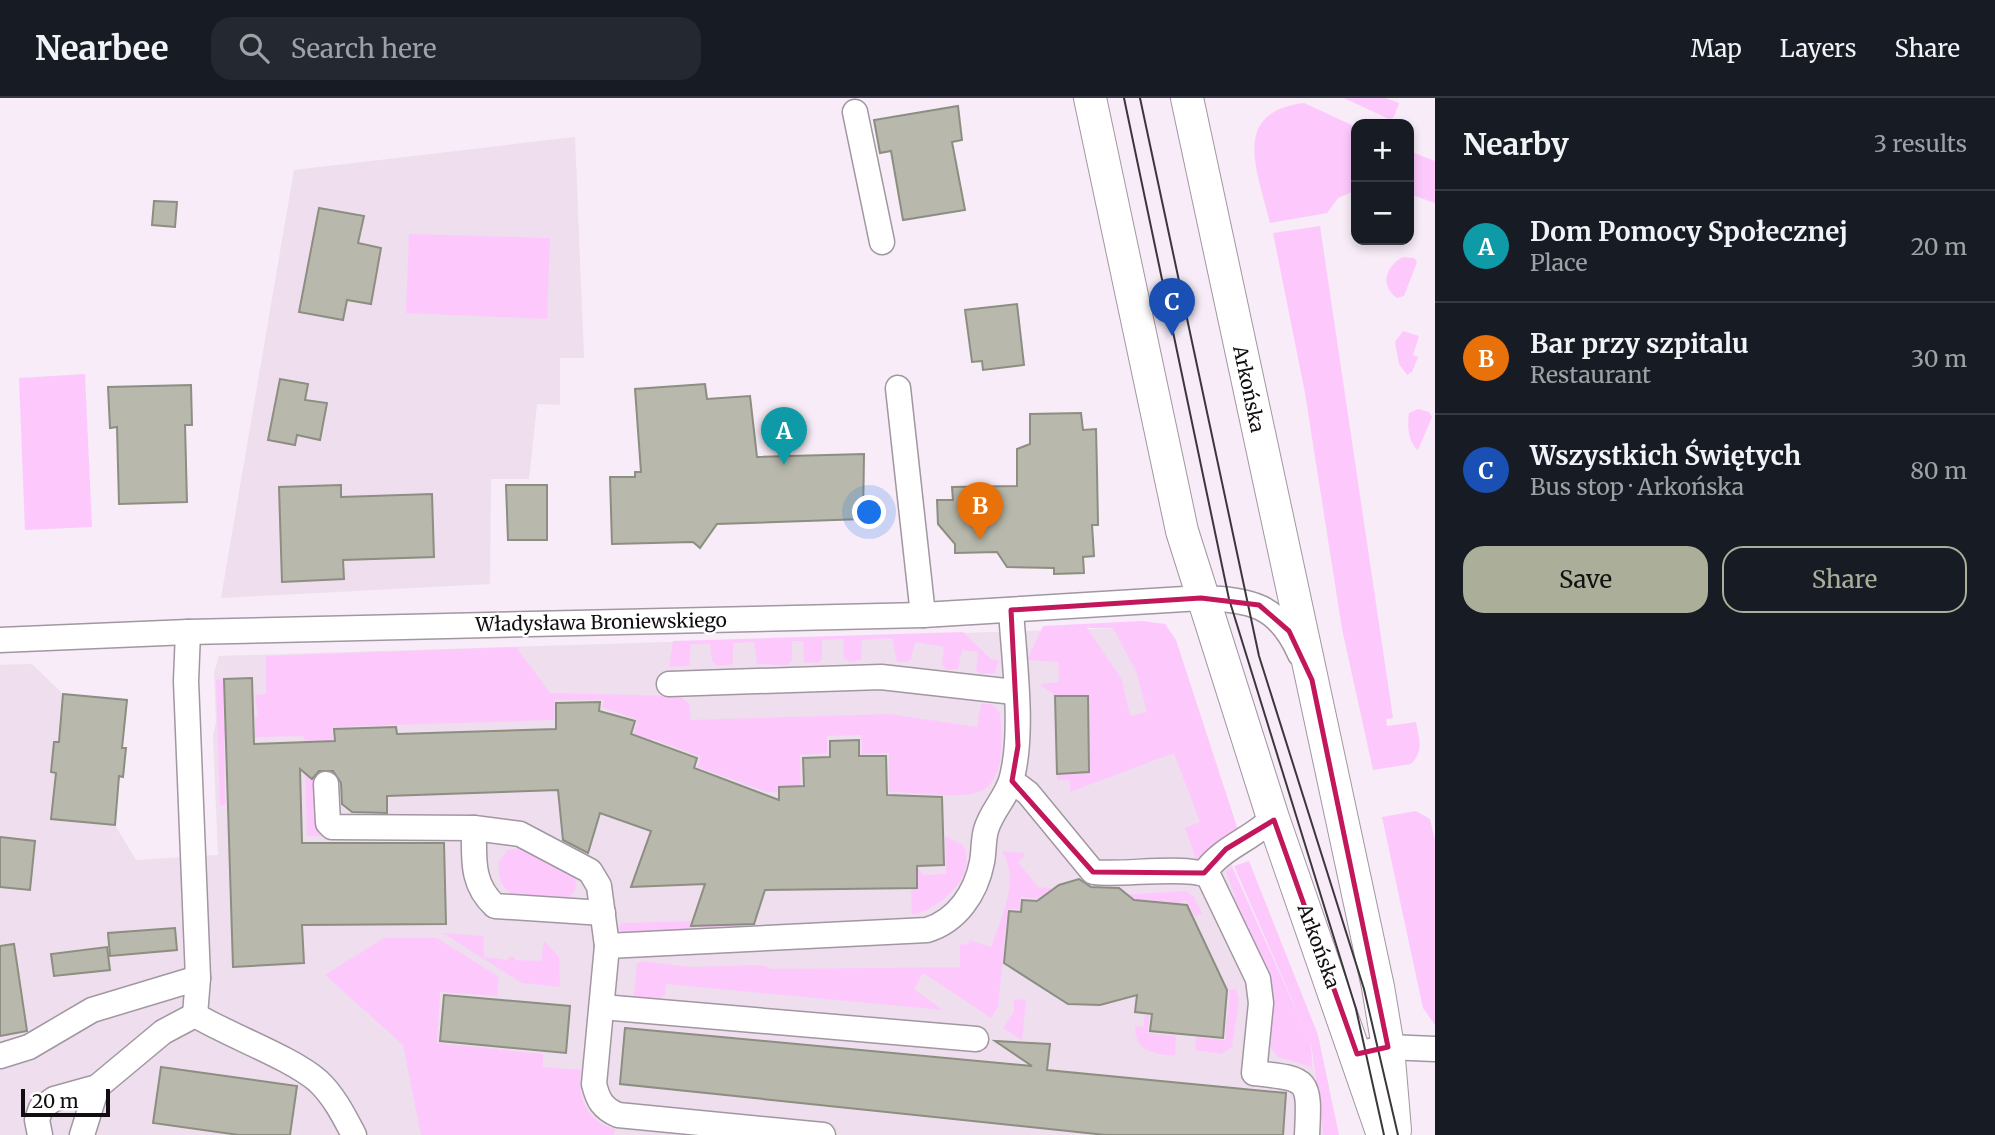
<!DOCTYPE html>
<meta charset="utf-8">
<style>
body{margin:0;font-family:Merriweather,serif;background:#242831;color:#f1f3f6}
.controls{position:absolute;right:21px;top:21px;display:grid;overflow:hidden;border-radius:14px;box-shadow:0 4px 10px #0003}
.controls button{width:63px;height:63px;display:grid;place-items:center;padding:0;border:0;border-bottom:2px solid #363941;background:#171b24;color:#f1f3f6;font:35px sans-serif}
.scale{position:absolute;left:21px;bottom:18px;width:89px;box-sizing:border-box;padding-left:7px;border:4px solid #110d11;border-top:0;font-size:19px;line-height:24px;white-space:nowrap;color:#110d11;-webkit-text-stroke:5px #fff;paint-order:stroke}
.you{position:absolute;left:870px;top:415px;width:24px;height:24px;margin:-18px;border:5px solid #fff;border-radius:50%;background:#1a73e8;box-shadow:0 0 0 10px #1a73e833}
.badge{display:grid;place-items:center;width:46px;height:46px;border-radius:50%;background:#abae99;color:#fff;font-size:23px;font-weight:700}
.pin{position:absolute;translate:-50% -58px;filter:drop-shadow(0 2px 4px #0008)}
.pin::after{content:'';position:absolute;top:37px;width:24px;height:21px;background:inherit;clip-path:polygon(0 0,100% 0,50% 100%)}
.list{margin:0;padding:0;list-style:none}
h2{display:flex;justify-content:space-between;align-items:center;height:91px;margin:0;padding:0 28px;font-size:30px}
h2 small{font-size:23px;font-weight:400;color:#9ea1a6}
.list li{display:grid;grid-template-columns:46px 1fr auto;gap:21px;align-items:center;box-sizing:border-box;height:112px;padding:0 28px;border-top:2px solid #363941}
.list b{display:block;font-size:26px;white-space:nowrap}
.list p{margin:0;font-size:23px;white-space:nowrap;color:#9ea1a6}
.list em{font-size:23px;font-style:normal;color:#9ea1a6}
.actions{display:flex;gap:14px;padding:21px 28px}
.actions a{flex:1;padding:16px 0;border:2px solid #abae99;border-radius:21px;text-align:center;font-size:24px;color:#abae99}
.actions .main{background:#abae99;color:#111}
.icon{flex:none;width:38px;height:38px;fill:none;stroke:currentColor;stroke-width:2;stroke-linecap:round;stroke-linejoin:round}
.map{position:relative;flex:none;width:1435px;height:1037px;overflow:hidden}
header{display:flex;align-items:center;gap:42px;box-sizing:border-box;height:98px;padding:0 35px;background:#171b24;border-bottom:2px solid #363941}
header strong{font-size:33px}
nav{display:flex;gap:38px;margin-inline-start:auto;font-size:24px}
.search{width:490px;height:63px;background:#242831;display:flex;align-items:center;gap:18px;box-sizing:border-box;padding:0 24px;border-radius:21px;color:#9ea1a6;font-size:26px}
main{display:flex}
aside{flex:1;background:#171b24}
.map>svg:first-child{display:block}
</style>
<header>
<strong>Nearbee</strong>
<div class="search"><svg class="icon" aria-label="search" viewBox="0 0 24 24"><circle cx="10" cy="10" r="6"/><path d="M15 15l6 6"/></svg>Search here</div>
<nav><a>Map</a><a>Layers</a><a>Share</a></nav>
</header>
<main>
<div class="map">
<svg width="1435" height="1037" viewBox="0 0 1435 1037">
<rect width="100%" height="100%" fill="#f7ecf7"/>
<g fill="#eedeee">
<polygon points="575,39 584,260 560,260 560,307 537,306 529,381 491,381 490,486 221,500 294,72"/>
<polygon points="1153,529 1231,765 1310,943 1323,1037 0,1037 0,567 32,566 63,596 59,644 54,644 51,674 56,675 51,721 115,727 136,762 218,757 213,637 216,624 214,575 219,558"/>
</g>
<g fill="#fdc9fd" fill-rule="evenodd">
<polygon points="1344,0 1386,0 1399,5 1394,19 1389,21"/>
<path d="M1304,5L1356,29V92L1338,100L1327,115L1270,125C1258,74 1229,14 1304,5Z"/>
<polygon points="1409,53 1435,63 1435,105 1409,96"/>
<path d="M1320,128L1393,620L1386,621L1387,628L1416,624C1419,641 1424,653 1411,666L1373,672L1342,531L1305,295L1273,135Z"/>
<polygon points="409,136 550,140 547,221 406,215"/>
<path d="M1403,159L1414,160L1417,164L1404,198L1397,200C1379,187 1386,168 1403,159Z"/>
<polygon points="1403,233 1419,238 1413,257 1418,259 1412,274 1407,277 1399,266 1395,244"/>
<polygon points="85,276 92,429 25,432 19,280"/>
<path d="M1418,311L1429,314L1432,319L1418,352C1408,344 1407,328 1409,315Z"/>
<path d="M1142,523L1165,526L1176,542L1239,735L1200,760L1196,761L1185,730L1200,724L1174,655L1070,694V682H1057V676L1089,674L1088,598H1055L1040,586L1059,584L1058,564L1027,562L1043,528ZM1087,530H1113L1136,573L1147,614L1130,618L1122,582Z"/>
<polygon points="963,534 992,562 999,562 994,575 980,576 976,572 978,554 962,552 958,571 946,572 942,566 944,549 915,544 911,561 907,564 897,564 892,540 862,542 861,562 850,564 844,560 843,541 822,542 822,561 818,565 804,564 803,543 792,543 792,562 787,567 757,566 754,544 733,545 733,566 717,568 712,563 710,546 691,546 689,568 669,569 673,543"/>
<path d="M516,549L550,595L680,598L689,606L691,622L890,616L977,629L981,606H992L1000,616C1010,720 966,695 889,694V655L862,656L861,637L827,638V655L800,657L801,695L767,694L697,669L701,659L653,641L648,652L629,646L638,622L602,609L604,602H555L554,622L332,629L336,686L320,687L322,738H307L304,638L224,640L225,707H220L216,582L223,581L224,628H233V635L255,634V619H258L255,597L266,596V558Z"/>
<polygon points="1416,713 1430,721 1435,743 1435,927 1423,910 1382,719"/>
<path d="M945,738L963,747C979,779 939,811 912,817L911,791H890L889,782L918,781V769L923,777L946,776Z"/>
<path d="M518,750L574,778C578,788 576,795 567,800C534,800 495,809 499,763L508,752Z"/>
<path d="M1002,753L1023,755L1025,758L1018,764L1038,789L1058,791L1057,803L1021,799L1019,811H1008L998,909L991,920L923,875L914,891L943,912L666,886L665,897L651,905L633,903L637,866L641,863L690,869L761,867L772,871L960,869V846L968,847L969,842L991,849C1002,818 1020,783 1002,753Z"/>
<polygon points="1249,763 1318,937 1339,1037 1323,1037 1311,945 1312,969 1278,959 1268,946 1231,802 1235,798 1226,774 1232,769 1310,943 1234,768"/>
<polygon points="1186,793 1194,799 1202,815 1195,819 1186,802 1163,813 1102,798"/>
<polygon points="755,822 756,827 752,830 622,834 618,831 621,825 693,823 692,828 754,826"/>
<polygon points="443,835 483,838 484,859 507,862 508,859 515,859 515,862 541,863 544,843 559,859 560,889 522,885"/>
<path d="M384,840H437L499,879L497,898L440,894L437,945L543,956V969L581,972C577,1000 586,1023 615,1031L614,1037H421L403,947L325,877Z"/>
<polygon points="1236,890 1239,903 1232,949 1221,956 1195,952 1196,939 1225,942 1230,892"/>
<polygon points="1014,901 1026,902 1022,942 1003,930 1014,914"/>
<path d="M1145,917H1149L1148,935L1176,938L1175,958C1155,956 1134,954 1135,928L1143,929Z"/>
</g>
<g fill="#b8b9ac" stroke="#8c8e81" stroke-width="2">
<polygon points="958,8 962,42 952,44 965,112 903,122 891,53 880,55 874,22"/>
<polygon points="154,103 177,104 175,129 152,127"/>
<polygon points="319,110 364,118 358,145 381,150 371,206 347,202 343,222 299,214"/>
<polygon points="1017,206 1024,267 983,272 982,263 972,264 965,212"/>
<polygon points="280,281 308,286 305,302 327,305 320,342 297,337 295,347 268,342"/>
<polygon points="705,286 707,301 750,298 757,359 864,356 863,421 717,426 700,450 693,444 612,446 610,379 635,379 635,374 641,374 635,291"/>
<polygon points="191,287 192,327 185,327 187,404 119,406 117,329 110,330 108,289"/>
<polygon points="1081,315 1083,332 1096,331 1097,373 1098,427 1092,427 1094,458 1083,459 1084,475 1054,476 1054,470 1007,469 997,454 955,455 955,446 938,426 937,402 953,402 952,389 1017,388 1017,351 1030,346 1030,316"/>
<polygon points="341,387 341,399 432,396 434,459 343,462 344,481 282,484 279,389"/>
<polygon points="506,387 547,387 547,442 508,442"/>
<polygon points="252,580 254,646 335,643 334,631 396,629 397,636 556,631 556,605 600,604 599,613 635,623 631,636 697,660 694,670 779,702 779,689 804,688 803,660 830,659 830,643 859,642 859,658 886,658 887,697 942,699 944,767 917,768 917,790 765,792 754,826 691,828 705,786 631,789 651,733 600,715 588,755 563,742 558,692 387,698 387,715 352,714 342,706 341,685 333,673 319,673 312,681 300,671 302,745 444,745 446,826 302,827 304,865 233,869 224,581"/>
<polygon points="63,596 127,602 122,650 126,650 123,679 119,678 115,727 51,721 56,675 51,674 54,644 59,644"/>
<polygon points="1055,598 1088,598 1089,674 1057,676"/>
<polygon points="0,739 35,743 30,792 0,789"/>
<polygon points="1079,781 1091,789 1119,790 1134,802 1187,807 1227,892 1223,940 1150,933 1152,916 1135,914 1137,897 1100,907 1068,906 1004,865 1009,813 1021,814 1022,802 1037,803 1059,787"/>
<polygon points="175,830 177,852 110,858 108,835"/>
<polygon points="14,846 27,933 0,938 0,848"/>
<polygon points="107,849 110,872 54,878 51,856"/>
<polygon points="444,897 570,908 566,955 440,943"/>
<polygon points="625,930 1032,968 995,943 1050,946 1047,972 1286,995 1283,1037 1106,1037 620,986"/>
<polygon points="161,969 297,988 290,1037 239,1037 153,1025"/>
</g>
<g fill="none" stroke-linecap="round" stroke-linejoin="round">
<defs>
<g id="minor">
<polyline points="855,14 882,144"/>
<polyline points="898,290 923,517"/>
<polyline points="188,534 186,583 198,880 195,917"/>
<path d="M0,542L188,534L923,517L1201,500C1251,502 1278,506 1300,556"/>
<polyline points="669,586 881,579 1014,594"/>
<path d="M1012,683L1028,695L1093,774C1120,778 1193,766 1209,779L1258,881L1261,905L1254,975C1309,981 1310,980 1307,1037"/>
<polyline points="326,686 328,725 332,729 474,730 520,736 590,773 599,788 607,848"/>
<path d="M474,730C474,761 471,786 495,808L603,815"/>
<path d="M1204,775C1222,749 1251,742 1273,720"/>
<polyline points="602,909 976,941"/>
<polyline points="1357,956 1388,949 1435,951"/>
<polyline points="0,958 29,949 92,912 198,880"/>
<path d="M40,1037L37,1022L41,1010L54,1001L97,989L163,934L195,917C230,938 290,959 318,983C334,998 344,1018 354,1037"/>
<polyline points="82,1037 97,989"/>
<path d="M823,1037L618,1017C602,1010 598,1002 594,986L607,848L927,832C957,823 976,795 982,764C984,754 983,743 986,732C991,713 1008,698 1012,679C1024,632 1014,562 1011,512"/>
</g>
<g id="tertiary">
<polyline points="1090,0 1182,433 1273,720 1383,1037"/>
<polyline points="1187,0 1378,889 1388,949 1395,1032"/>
</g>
</defs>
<use href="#minor" stroke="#a197a1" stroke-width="27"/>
<use href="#tertiary" stroke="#a197a1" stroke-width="34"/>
<use href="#minor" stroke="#fff" stroke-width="24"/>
<use href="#tertiary" stroke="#fff" stroke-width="32"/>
<g stroke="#3d373d" stroke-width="2">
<polyline points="1124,0 1229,501 1356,911 1384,1037"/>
<polyline points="1140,0 1259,558 1364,891 1398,1037"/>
</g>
</g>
<path fill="none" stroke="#c2185b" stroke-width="5" stroke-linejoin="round" d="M1201,500L1259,507L1289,533L1312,582L1388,949L1357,956L1274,722L1226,751L1204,775L1093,774L1012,683L1018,648L1011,512Z"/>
<g text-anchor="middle" stroke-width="5" stroke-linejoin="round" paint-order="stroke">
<g font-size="19" fill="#110d11" stroke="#fff">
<text transform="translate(1249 291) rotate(78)" y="7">Arkońska</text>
<text transform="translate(601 524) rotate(-1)" y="7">Władysława Broniewskiego</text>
<text transform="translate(1319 848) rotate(70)" y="7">Arkońska</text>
</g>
</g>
</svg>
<div class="controls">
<button>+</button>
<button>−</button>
</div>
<div class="scale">20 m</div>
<div class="you"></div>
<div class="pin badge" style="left:784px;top:367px;background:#0f9aa8">A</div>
<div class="pin badge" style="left:980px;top:442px;background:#e8710a">B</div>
<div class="pin badge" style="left:1172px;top:238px;background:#1a4fb4">C</div>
</div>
<aside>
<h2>Nearby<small>3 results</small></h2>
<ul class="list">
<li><span class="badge" style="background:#0f9aa8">A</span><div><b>Dom Pomocy Społecznej</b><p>Place</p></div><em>20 m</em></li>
<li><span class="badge" style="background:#e8710a">B</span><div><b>Bar przy szpitalu</b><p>Restaurant</p></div><em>30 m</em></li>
<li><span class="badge" style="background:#1a4fb4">C</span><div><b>Wszystkich Świętych</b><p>Bus stop · Arkońska</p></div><em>80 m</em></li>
</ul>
<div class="actions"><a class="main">Save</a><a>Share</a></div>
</aside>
</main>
